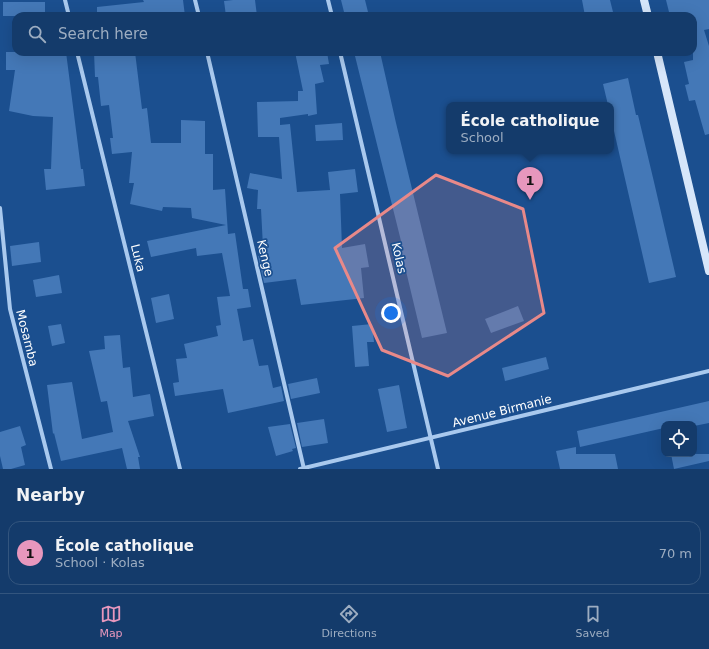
<!DOCTYPE html>
<meta charset="utf-8">
<style>
body{margin:0;font-family:"DejaVu Sans",sans-serif;background:#1d4271;color:#f1f3f6}
.controls{position:absolute;right:12px;bottom:12px;display:grid;overflow:hidden;border-radius:8px;box-shadow:0 4px 16px #0002}
.controls button{width:36px;height:36px;display:grid;place-items:center;padding:0;border:0;border-bottom:1px solid #33557e;background:#143b6b;color:#f1f3f6;font:20px sans-serif}
.you{position:absolute;left:391px;top:313px;width:14px;height:14px;margin:-10px;border:3px solid #fff;border-radius:50%;background:#1a73e8;box-shadow:0 0 0 6px #1a73e833}
.badge{display:grid;place-items:center;width:26px;height:26px;border-radius:50%;background:#e797bd;color:#111;font-size:13px;font-weight:700}
.pin{position:absolute;translate:-50% -33px;filter:drop-shadow(0 1px 2px #0008)}
.pin::after{content:'';position:absolute;top:21px;width:14px;height:12px;background:inherit;clip-path:polygon(0 0,100% 0,50% 100%)}
.popup{position:absolute;left:446px;top:102px;width:168px;height:52px;box-sizing:border-box;display:grid;place-content:center;border-radius:8px;background:#143b6b;filter:drop-shadow(0 1px 3px #0005);font-size:13px;white-space:nowrap;color:#9dadc1}
.popup b{font-size:15px;color:#f1f3f6}
.popup::after{content:'';position:absolute;left:50%;top:100%;margin-left:-8px;border:8px solid transparent;border-top-color:#143b6b}
.list{margin:0;padding:0;list-style:none}
h2{display:flex;justify-content:space-between;align-items:center;height:52px;margin:0;padding:0 16px;font-size:17px}
h2 small{font-size:13px;font-weight:400;color:#9dadc1}
.list li{display:grid;grid-template-columns:26px 1fr auto;gap:12px;align-items:center;box-sizing:border-box;height:64px;margin:0 8px 8px;padding:0 8px;border:1px solid #33557e;border-radius:12px}
.list b{display:block;font-size:15px;white-space:nowrap}
.list p{margin:0;font-size:13px;white-space:nowrap;color:#9dadc1}
.list em{font-size:13px;font-style:normal;color:#9dadc1}
.icon{flex:none;width:22px;height:22px;fill:none;stroke:currentColor;stroke-width:2;stroke-linecap:round;stroke-linejoin:round}
.map{position:relative;flex:none;width:709px;height:469px;overflow:hidden}
.search{position:absolute;background:#143b6b;box-shadow:0 4px 16px #0002;left:12px;right:12px;top:12px;height:44px;display:flex;align-items:center;gap:10px;box-sizing:border-box;padding:0 14px;border-radius:12px;color:#9dadc1;font-size:15px}
.sheet{height:124px;background:#143b6b}
nav{display:flex;justify-content:space-around;align-items:center;box-sizing:border-box;height:56px;border-top:1px solid #33557e;background:#143b6b;font-size:11px;color:#9dadc1}
nav a{display:grid;justify-items:center;gap:2px}
nav .on{color:#e797bd}
.map>svg:first-child{display:block}
</style>
<div class="map">
<svg width="709" height="469" viewBox="0 0 709 469">
<rect width="100%" height="100%" fill="#1b4f8f"/>
<g fill="#4478b7">
<polygon points="143,0 183,0 185,16 97,16 97,7 144,2"/>
<polygon points="233,0 255,0 257,16 226,16 224,1"/>
<polygon points="341,0 365,0 369,16 345,16"/>
<polygon points="582,0 610,0 614,16 585,16"/>
<polygon points="666,0 709,0 709,29 704,30 709,46 709,134 705,135 695,100 689,101 685,85 689,84 684,62 693,60 693,16 670,16"/>
<rect x="3" y="2" width="42" height="14"/>
<polygon points="6,52 66,52 81,169 83,169 85,186 46,190 44,169 51,169 53,117 33,116 9,111 15,70 6,70"/>
<polygon points="94,52 135,52 142,109 147,108 151,143 181,143 181,120 205,121 205,154 213,154 213,190 225,189 228,234 235,233 243,289 248,289 251,307 237,309 243,341 253,339 259,366 268,365 273,388 281,386 284,401 228,413 223,389 175,396 173,383 179,382 176,359 187,358 184,344 218,336 216,326 221,325 217,297 230,296 222,253 197,256 196,248 151,257 147,241 226,225 192,218 191,208 163,207 162,211 130,204 134,183 129,183 132,152 112,154 110,138 113,138 109,105 101,106 98,77 95,77"/>
<polygon points="295,52 327,52 329,64 320,65 324,82 315,84 317,114 308,116 308,114 280,118 280,125 290,124 297,192 330,190 328,172 355,169 358,192 340,194 342,248 365,244 369,267 361,268 364,298 301,305 296,279 264,283 258,256 265,255 263,247 261,209 257,209 258,190 247,188 250,173 282,179 279,137 258,137 257,102 298,101 298,91 303,91"/>
<polygon points="354,52 380,52 396,123 447,333 422,338 400,246 402,245"/>
<polygon points="628,78 636,115 638,115 654,182 676,277 649,283 611,118 611,105 608,105 603,84"/>
<polygon points="342,123 343,140 316,141 315,125"/>
<polygon points="39,242 41,262 12,266 10,246"/>
<polygon points="59,275 62,293 36,297 33,280"/>
<polygon points="169,294 174,319 156,323 151,298"/>
<polygon points="518,306 524,321 491,333 485,319"/>
<polygon points="61,324 65,343 52,346 48,326"/>
<polygon points="372,324 374,342 367,342 369,366 355,367 352,326"/>
<polygon points="120,335 123,368 130,367 133,397 150,394 154,416 128,421 140,457 138,457 140,469 127,469 122,448 61,461 54,433 53,434 47,385 72,382 82,439 113,432 107,401 101,402 89,351 105,349 104,336"/>
<polygon points="546,357 549,369 505,381 502,368"/>
<polygon points="317,378 320,393 291,399 288,384"/>
<polygon points="399,385 407,428 387,432 378,389"/>
<polygon points="709,401 709,423 694,426 694,424 664,424 664,428 580,447 577,431"/>
<polygon points="324,419 328,443 302,447 297,423"/>
<polygon points="290,424 296,448 292,449 293,451 276,456 268,427"/>
<polygon points="20,426 26,445 21,447 25,465 11,469 3,469 0,456 0,432"/>
<polygon points="576,447 576,454 615,454 618,469 560,469 556,451"/>
<polygon points="671,454 709,454 709,461 674,469"/>
</g>
<g fill="none" stroke-linecap="round" stroke-linejoin="round">
<g stroke="#a9c9ee" stroke-width="4">
<polyline points="65,0 69,16"/>
<polyline points="195,0 199,16"/>
<polyline points="328,0 332,16"/>
<polyline points="77,52 180,469"/>
<polyline points="207,52 304,469"/>
<polyline points="340,52 438,469"/>
<polyline points="0,208 10,309 51,469"/>
<polyline points="300,469 709,371"/>
</g>
<g stroke="#d6e6fa" stroke-width="8">
<polyline points="644,0 648,16"/>
<polyline points="657,52 709,271"/>
</g>
</g>
<path fill="#e88989" fill-opacity="0.2" stroke="#e88989" stroke-width="3" stroke-linejoin="round" d="M436,175L523,209L544,313L448,376L382,350L335,248Z"/>
<g text-anchor="middle" stroke-width="3.5" stroke-linejoin="round" paint-order="stroke">
<g font-size="12" fill="#fff" stroke="#1b4f8f">
<text transform="translate(138 258) rotate(76)" y="4">Luka</text>
<text transform="translate(265 258) rotate(77)" y="4">Kenge</text>
<text transform="translate(399 258) rotate(77)" y="4">Kolas</text>
<text transform="translate(27 338) rotate(76)" y="4">Mosamba</text>
<text transform="translate(502 411) rotate(-14)" y="4">Avenue Birmanie</text>
</g>
</g>
</svg>
<div class="controls">
<button><svg class="icon" aria-label="locate" viewBox="0 0 24 24"><circle cx="12" cy="12" r="6"/><path d="M12 2v4M12 18v4M2 12h4M18 12h4"/></svg></button>
</div>
<div class="you"></div>
<div class="pin badge" style="left:530px;top:200px">1</div>
<div class="popup"><b>École catholique</b>School</div>
<div class="search"><svg class="icon" aria-label="search" viewBox="0 0 24 24"><circle cx="10" cy="10" r="6"/><path d="M15 15l6 6"/></svg>Search here</div>
</div>
<section class="sheet">
<h2>Nearby<small></small></h2>
<ul class="list">
<li><span class="badge">1</span><div><b>École catholique</b><p>School · Kolas</p></div><em>70 m</em></li>
</ul>
</section>
<nav>
<a class="on"><svg class="icon" aria-label="map" viewBox="0 0 24 24"><path d="M3 6l6-2 6 2 6-2v14l-6 2-6-2-6 2zM9 4v14M15 6v14"/></svg>Map</a>
<a><svg class="icon" aria-label="directions" viewBox="0 0 24 24"><path d="M12 3l9 9-9 9-9-9zM9 14v-3h6M13 9l2 2-2 2"/></svg>Directions</a>
<a><svg class="icon" aria-label="saved" viewBox="0 0 24 24"><path d="M7 4h10v16l-5-4-5 4z"/></svg>Saved</a>
</nav>
